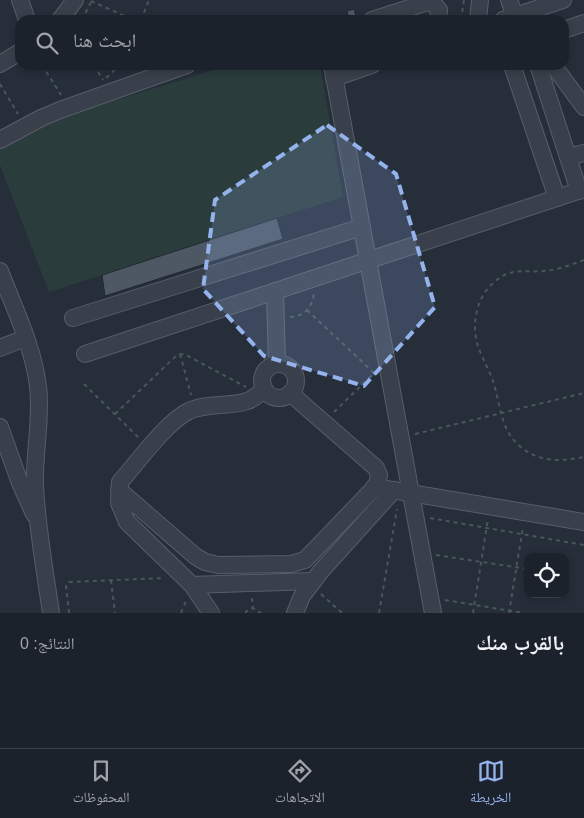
<!DOCTYPE html>
<html lang="ar">
<meta charset="utf-8">
<style>
body{margin:0;font-family:Helvetica,"Noto Naskh Arabic",sans-serif;background:#252a34;color:#f1f3f6;direction:rtl}
.controls{position:absolute;right:15px;bottom:15px;display:grid;overflow:hidden;border-radius:10px;box-shadow:0 2px 8px #0003}
.controls button{width:45px;height:45px;display:grid;place-items:center;padding:0;border:0;border-bottom:1px solid #3a3f48;background:#1c222c;color:#f1f3f6;font:25px sans-serif}
.list{margin:0;padding:0;list-style:none}
h2{display:flex;justify-content:space-between;align-items:center;height:65px;margin:0;padding:0 20px;font-size:21px}
h2 small{font-size:16px;font-weight:400;color:#a0a4a9}
.icon{flex:none;width:28px;height:28px;fill:none;stroke:currentColor;stroke-width:2;stroke-linecap:round;stroke-linejoin:round}
.map{position:relative;flex:none;width:584px;height:613px;overflow:hidden;direction:ltr}
.search{position:absolute;background:#1c222c;box-shadow:0 2px 8px #0003;left:15px;right:15px;top:15px;height:55px;display:flex;align-items:center;gap:12px;box-sizing:border-box;padding:0 18px;border-radius:15px;color:#a0a4a9;font-size:19px}
.sheet{height:135px;background:#1c222c}
nav{display:flex;justify-content:space-around;align-items:center;box-sizing:border-box;height:70px;border-top:1px solid #3a3f48;background:#1c222c;font-size:14px;color:#a0a4a9}
nav a{display:grid;justify-items:center;gap:2px}
nav .on{color:#94b3ec}
.map>svg:first-child{display:block}
</style>
<div class="map">
<svg width="584" height="613" viewBox="0 0 584 613">
<rect width="100%" height="100%" fill="#262e3a"/>
<polygon fill="#2b3c3d" points="229,65 320,65 343,197 277,218 283,239 105,296 102,275 49,292 0,165 0,149 62,117"/>
<g fill="#4e5865" stroke="#202731">
<polygon points="354,9 356,17 349,19 347,11"/>
<polygon points="277,218 283,239 105,296 102,275"/>
</g>
<g fill="none" stroke-linecap="round" stroke-linejoin="round">
<defs>
<g id="minor">
<polyline points="20,0 27,20"/>
<polyline points="509,0 515,16"/>
<polyline points="60,20 75,0"/>
<polyline points="372,20 431,1 439,10 438,20"/>
<polyline points="478,20 480,0"/>
<polyline points="503,20 563,0"/>
<polyline points="564,30 584,23"/>
<polyline points="0,64 20,52"/>
<polyline points="332,65 433,613"/>
<polyline points="512,65 557,198"/>
<polyline points="538,65 579,191"/>
<polyline points="553,65 584,107"/>
<polyline points="334,78 372,65"/>
<polyline points="0,140 41,118 60,110 187,65"/>
<polyline points="568,157 584,153"/>
<path d="M0,271C14,308 33,346 38,386C42,419 34,452 35,485C37,528 45,571 51,613"/>
<polyline points="275,291 277,364"/>
<polyline points="73,318 362,227"/>
<polyline points="0,348 25,338"/>
<polyline points="85,354 584,189"/>
<circle cx="279" cy="381" r="17"/>
<polyline points="0,427 20,483 34,514"/>
<polyline points="374,487 584,522"/>
<polyline points="119,490 195,556 205,562 218,565 291,564 305,560 377,485 379,475 376,468 290,393"/>
<polyline points="192,585 312,581"/>
<path d="M211,613L192,585L127,522L119,503L120,482C137,463 167,421 189,411C213,399 247,413 264,388"/>
<polyline points="295,613 302,596 321,571 394,490"/>
</g>
</defs>
<use href="#minor" stroke="#575e68" stroke-width="18"/>
<g stroke="#48575a" stroke-width="2" stroke-dasharray="4 4" stroke-linecap="butt">
<polyline points="91,1 134,20"/>
<polyline points="82,20 92,0"/>
<polyline points="141,20 149,0"/>
<polyline points="461,20 464,0"/>
<polyline points="42,65 61,95"/>
<polyline points="94,65 103,80"/>
<polyline points="106,78 120,65"/>
<polyline points="0,84 18,114"/>
<path d="M584,260C571,265 557,270 544,271C522,273 510,266 491,285C475,301 471,328 479,349C484,361 490,372 494,384C501,408 501,432 522,448C541,463 562,461 584,457"/>
<polyline points="307,310 374,373"/>
<path d="M290,317C305,316 312,308 314,293"/>
<polyline points="180,354 191,395"/>
<polyline points="84,384 139,438"/>
<polyline points="334,412 374,373"/>
<polyline points="115,414 176,356 180,354 186,355 246,387"/>
<polyline points="415,434 584,393"/>
<polyline points="430,518 584,545"/>
<polyline points="436,555 528,569"/>
<polyline points="111,580 115,613"/>
<polyline points="321,594 342,613"/>
<polyline points="252,598 253,608"/>
<polyline points="445,600 523,613"/>
<polyline points="69,613 66,586 69,582 164,578"/>
<polyline points="181,613 186,601"/>
<polyline points="245,613 249,609 253,608 261,613"/>
<polyline points="379,613 397,509"/>
<polyline points="473,613 488,519"/>
<polyline points="509,613 523,527"/>
</g>
<use href="#minor" stroke="#39404b" stroke-width="16"/>
</g>
<path fill="#94b3ec" fill-opacity="0.2" stroke="#94b3ec" stroke-width="4" stroke-dasharray="10 6" stroke-linejoin="round" d="M327,125L396,174L435,307L364,386L264,356L203,289L215,200Z"/>
</svg>
<div class="controls">
<button><svg class="icon" aria-label="locate" viewBox="0 0 24 24"><circle cx="12" cy="12" r="6"/><path d="M12 2v4M12 18v4M2 12h4M18 12h4"/></svg></button>
</div>
<div class="search"><svg class="icon" aria-label="search" viewBox="0 0 24 24"><circle cx="10" cy="10" r="6"/><path d="M15 15l6 6"/></svg>ابحث هنا</div>
</div>
<section class="sheet">
<h2>بالقرب منك<small>النتائج: 0</small></h2>
<ul class="list">
</ul>
</section>
<nav>
<a class="on"><svg class="icon" aria-label="map" viewBox="0 0 24 24"><path d="M3 6l6-2 6 2 6-2v14l-6 2-6-2-6 2zM9 4v14M15 6v14"/></svg>الخريطة</a>
<a><svg class="icon" aria-label="directions" viewBox="0 0 24 24"><path d="M12 3l9 9-9 9-9-9zM9 14v-3h6M13 9l2 2-2 2"/></svg>الاتجاهات</a>
<a><svg class="icon" aria-label="saved" viewBox="0 0 24 24"><path d="M7 4h10v16l-5-4-5 4z"/></svg>المحفوظات</a>
</nav>
